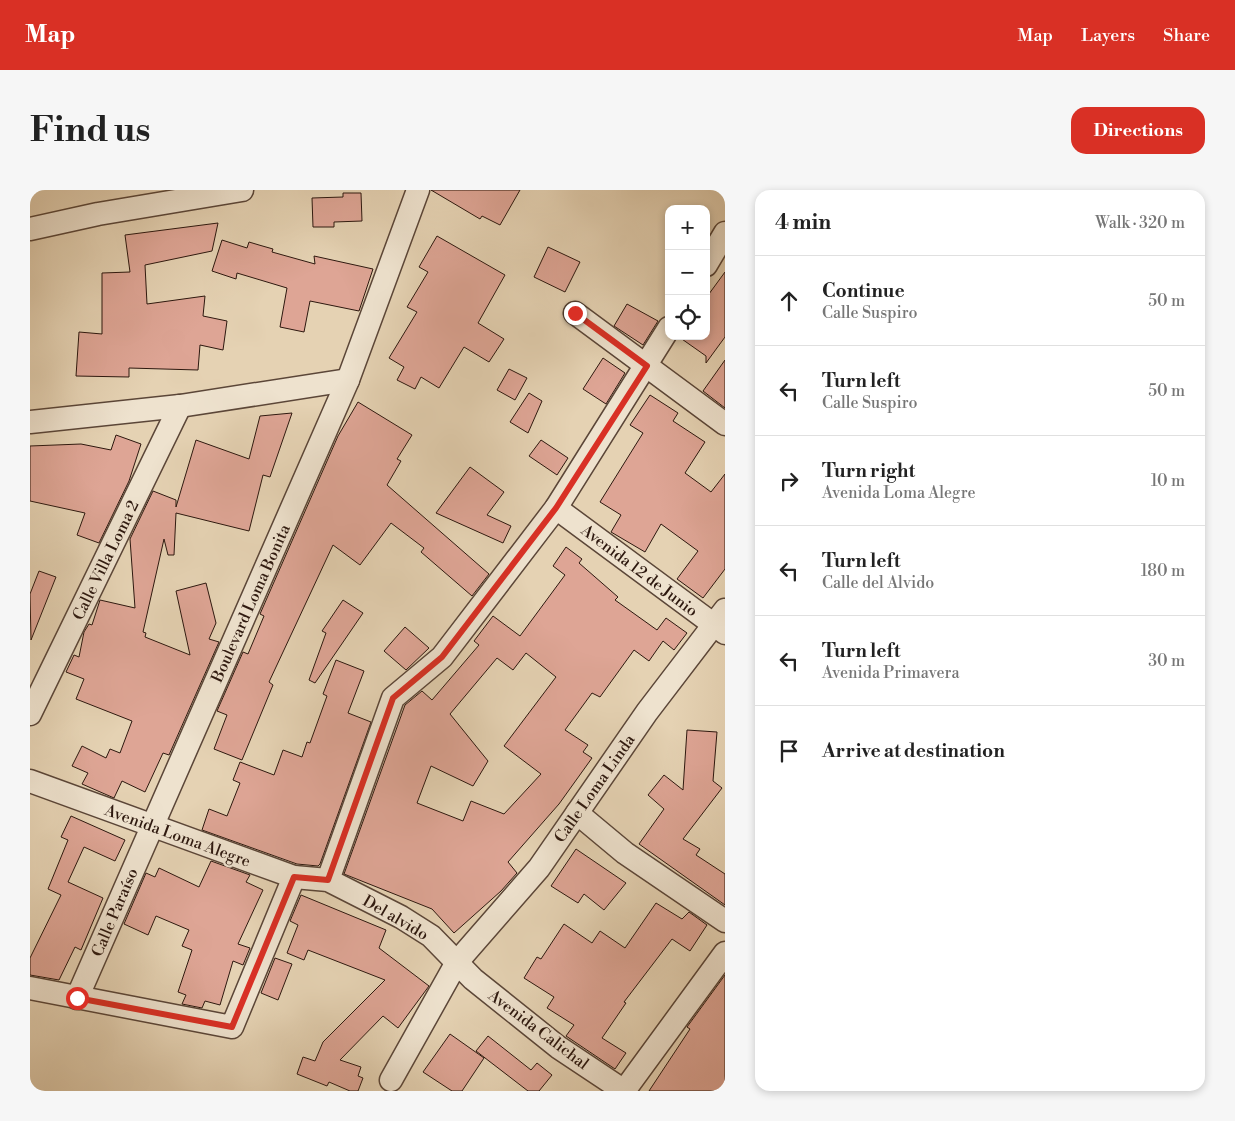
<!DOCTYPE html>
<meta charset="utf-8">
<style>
body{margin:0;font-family:"Libre Bodoni",serif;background:#f6f6f6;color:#222}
.controls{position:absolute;right:15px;top:15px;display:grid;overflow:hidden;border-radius:10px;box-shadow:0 2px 8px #0003}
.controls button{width:45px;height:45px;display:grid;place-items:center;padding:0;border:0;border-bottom:1px solid #e0e0e0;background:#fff;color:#222;font:25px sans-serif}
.stop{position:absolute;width:15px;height:15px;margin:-11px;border:4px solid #d93025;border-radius:50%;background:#fff}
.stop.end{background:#d93025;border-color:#fff;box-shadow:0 1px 5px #0008}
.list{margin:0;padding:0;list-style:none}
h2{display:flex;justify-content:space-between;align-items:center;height:65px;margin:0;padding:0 20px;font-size:21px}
h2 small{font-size:16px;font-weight:400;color:#767676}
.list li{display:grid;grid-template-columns:32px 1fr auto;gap:15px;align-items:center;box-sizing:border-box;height:90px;padding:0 20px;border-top:1px solid #e0e0e0}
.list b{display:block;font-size:19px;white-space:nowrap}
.list p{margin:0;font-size:16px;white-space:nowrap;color:#767676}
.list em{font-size:16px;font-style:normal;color:#767676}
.icon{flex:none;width:28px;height:28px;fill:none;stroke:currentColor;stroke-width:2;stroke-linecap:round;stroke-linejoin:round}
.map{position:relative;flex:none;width:695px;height:901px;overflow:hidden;border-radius:15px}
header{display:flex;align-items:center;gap:30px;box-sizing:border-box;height:70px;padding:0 25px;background:#d93025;color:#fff}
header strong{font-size:24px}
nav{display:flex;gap:28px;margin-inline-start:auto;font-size:18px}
.intro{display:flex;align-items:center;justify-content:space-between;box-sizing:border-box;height:120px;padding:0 30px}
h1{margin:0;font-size:35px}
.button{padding:12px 22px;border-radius:15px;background:#d93025;color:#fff;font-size:18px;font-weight:700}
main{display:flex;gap:30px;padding:0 30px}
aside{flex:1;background:#fff;border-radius:15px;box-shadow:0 2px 8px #0003}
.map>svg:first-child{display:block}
</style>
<header>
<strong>Map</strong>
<nav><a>Map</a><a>Layers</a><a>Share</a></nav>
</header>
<div class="intro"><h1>Find us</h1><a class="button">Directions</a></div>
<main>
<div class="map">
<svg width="695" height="901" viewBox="0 0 695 901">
<rect width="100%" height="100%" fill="#e5d2b3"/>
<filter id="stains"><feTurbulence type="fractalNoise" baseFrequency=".004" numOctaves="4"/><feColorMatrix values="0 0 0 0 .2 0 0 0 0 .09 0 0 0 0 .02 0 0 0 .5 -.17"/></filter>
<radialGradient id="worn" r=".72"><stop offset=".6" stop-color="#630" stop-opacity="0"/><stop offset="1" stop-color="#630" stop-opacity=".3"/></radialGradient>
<g fill="#dea595" stroke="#2d180f" fill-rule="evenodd">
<polygon points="401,0 490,0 470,35 452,26 450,29"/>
<polygon points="313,3 331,3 332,31 304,32 304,37 283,37 282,8 313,7"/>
<polygon points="188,33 182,61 115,75 117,114 175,106 173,126 197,131 193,160 170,155 168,180 99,178 99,187 46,186 49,142 72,144 72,83 100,82 95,45"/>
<polygon points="407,46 475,85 448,133 474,149 459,172 434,157 409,198 391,187 385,199 367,190 374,177 359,168 387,122 377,117 398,82 389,77"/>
<polygon points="192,50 217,58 219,52 229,55 243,59 242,62 285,74 284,66 343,79 329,121 280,111 274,142 250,137 257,98 207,83 206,89 182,81"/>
<polygon points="518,57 550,72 535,102 504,87"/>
<polygon points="695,82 695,147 676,173 676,166 649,147 676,146 676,108"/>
<polygon points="597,114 628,131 613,155 584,136"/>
<polygon points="573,168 595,183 576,214 553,199"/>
<polygon points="695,170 695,218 673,201"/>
<polygon points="479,179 497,188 485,210 467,200"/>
<polygon points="499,203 512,211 498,243 480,232"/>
<polygon points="620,205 648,223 643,231 675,252 655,283 681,302 695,284 695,379 673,408 647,389 668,361 631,334 615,362 581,342 591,325 570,312 613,243 600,235"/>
<polygon points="328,212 382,245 367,269 371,271 357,295 459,384 442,406 391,362 394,358 361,333 330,375 303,355 239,492 243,495 212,570 184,559 197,525 187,521 213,462 218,464 234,426 230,424 308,246"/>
<polygon points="262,223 240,287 233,285 219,341 146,323 144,365 138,365 134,349 113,442 116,443 115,447 160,465 146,401 176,393 186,433 179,449 189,452 139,565 133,563 115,602 92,591 84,608 52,594 58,583 42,576 52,556 76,568 80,559 90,563 102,531 46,509 54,489 36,482 44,465 49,467 54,442 59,434 62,435 70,410 105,418 100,349 123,301 146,310 146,317 166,250 219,269 230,226"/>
<polygon points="86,245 111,254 99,291 69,353 47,345 55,323 0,311 0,256 51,254 81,260"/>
<polygon points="511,250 538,268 527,285 499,266"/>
<polygon points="440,277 474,302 457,325 481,336 473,353 406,323"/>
<path d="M536,357L552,369L549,373L588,407L585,410L627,440L636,428L657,443L644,460L633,451L619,471L604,460L570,507L562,503L535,540L558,555L553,562L562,568L529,614L478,672L487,683L471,701L424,743L402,719L314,684L375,515L392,501L402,510L449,455L444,451L463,426L490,446L535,385L523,376ZM496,463L526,487L474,556L511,584L474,624L441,611L433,631L387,613L401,576L443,596L458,571L420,524L467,468L483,480Z"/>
<polygon points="9,381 26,387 1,450 0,404"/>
<polygon points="313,410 333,423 285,493 279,490 296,443 292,441"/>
<polygon points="375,437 399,458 376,480 354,461"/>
<polygon points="306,470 334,481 318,523 341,532 290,674 288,676 267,674 172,640 179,619 197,626 210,593 203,590 210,572 244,585 253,560 272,567 277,552 280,553 297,506 293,504"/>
<polygon points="657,540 687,542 683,591 692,598 653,649 670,659 666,665 695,684 695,715 609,654 634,619 618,605 634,585 653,600"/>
<polygon points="41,626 95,650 85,671 54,657 38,692 73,708 51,760 45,757 29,790 0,785 0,768 31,705 18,699 38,650 31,647"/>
<polygon points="546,659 596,693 574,720 554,704 548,713 521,696"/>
<polygon points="181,671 220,685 216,692 233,700 208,754 220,758 213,775 203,771 190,815 175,811 172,818 152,814 156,805 148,802 162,760 152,756 159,740 126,726 118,745 94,734 116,683 125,687 129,678 169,697"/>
<polygon points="271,705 356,740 349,758 399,796 368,838 353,826 310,870 331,877 328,886 333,888 328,901 320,901 299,892 297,896 267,884 273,867 285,871 293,852 355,790 278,760 274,770 257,763 268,735 260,731"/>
<polygon points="626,713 652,729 659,722 677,735 660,761 642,749 594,812 596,813 572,848 596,863 585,879 536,846 544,835 517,818 524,807 494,788 507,767 511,769 534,734 562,753 570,741 595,758"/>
<polygon points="245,768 262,774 248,810 231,803"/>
<polygon points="695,785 695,901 619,901 660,839 657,837"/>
<polygon points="420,844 454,868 432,901 422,901 393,882"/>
<polygon points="458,846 501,880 507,873 522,885 509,901 498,901 446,861"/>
</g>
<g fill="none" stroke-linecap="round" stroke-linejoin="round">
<defs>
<g id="minor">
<polyline points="0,39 68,24 212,0"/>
<polyline points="676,75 695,43"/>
<polyline points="545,123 695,234"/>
<polyline points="0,232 150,216 318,190"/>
<polyline points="526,318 695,443"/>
<polyline points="0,524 150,216"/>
<polyline points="0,591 264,687 298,690 371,727 401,746 443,789 528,857 594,901"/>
<polyline points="547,623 595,663 695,731"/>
<polyline points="298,690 363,508 412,467 526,318 639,138"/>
<polyline points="0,798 202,837 264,687"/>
<polyline points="47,808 318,190 388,0"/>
<polyline points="361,890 427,772 509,678 617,522 695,420"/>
<polyline points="594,901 695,763"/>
</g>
</defs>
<use href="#minor" stroke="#5b4638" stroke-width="25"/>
<use href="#minor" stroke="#eee2ce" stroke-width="22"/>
</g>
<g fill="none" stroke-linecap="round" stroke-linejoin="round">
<polyline stroke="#d93025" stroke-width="6" points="47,808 202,837 264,687 298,690 363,508 412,467 526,318 617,176 545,123"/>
</g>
<g text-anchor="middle" stroke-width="4.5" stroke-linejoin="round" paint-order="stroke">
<g font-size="16" fill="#2d180f" stroke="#eee2ce">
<text transform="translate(75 370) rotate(-64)" y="6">Calle Villa Loma 2</text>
<text transform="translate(610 380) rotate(37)" y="6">Avenida 12 de Junio</text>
<text transform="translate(220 413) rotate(-66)" y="6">Boulevard Loma Bonita</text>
<text transform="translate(564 598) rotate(-55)" y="6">Calle Loma Linda</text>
<text transform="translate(148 645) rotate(20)" y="6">Avenida Loma Alegre</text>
<text transform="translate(84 722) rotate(-67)" y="6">Calle Paraíso</text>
<text transform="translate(366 727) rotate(30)" y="6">Del alvido</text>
<text transform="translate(509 839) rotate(37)" y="6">Avenida Calichal</text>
</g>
</g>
<rect width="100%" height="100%" filter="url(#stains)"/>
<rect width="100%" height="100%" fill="url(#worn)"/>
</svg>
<div class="controls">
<button>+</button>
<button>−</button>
<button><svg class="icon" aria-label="locate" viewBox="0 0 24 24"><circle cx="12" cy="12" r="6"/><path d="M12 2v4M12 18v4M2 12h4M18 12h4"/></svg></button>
</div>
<div class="stop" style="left:47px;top:808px"></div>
<div class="stop end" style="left:545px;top:123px"></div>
</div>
<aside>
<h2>4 min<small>Walk · 320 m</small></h2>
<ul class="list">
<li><svg class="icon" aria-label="ahead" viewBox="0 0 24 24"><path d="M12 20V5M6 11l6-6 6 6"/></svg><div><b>Continue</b><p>Calle Suspiro</p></div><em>50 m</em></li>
<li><svg class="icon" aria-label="left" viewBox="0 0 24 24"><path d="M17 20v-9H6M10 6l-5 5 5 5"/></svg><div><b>Turn left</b><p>Calle Suspiro</p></div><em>50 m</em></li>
<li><svg class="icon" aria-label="right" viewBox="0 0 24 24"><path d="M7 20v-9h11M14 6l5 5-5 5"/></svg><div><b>Turn right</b><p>Avenida Loma Alegre</p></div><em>10 m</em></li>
<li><svg class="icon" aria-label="left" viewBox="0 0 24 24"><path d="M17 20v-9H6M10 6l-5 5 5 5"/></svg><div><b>Turn left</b><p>Calle del Alvido</p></div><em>180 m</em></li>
<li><svg class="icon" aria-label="left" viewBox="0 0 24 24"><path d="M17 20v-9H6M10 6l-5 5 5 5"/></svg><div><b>Turn left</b><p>Avenida Primavera</p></div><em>30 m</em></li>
<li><svg class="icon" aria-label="arrive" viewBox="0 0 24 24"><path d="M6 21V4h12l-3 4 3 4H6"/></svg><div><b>Arrive at destination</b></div></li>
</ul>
</aside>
</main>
